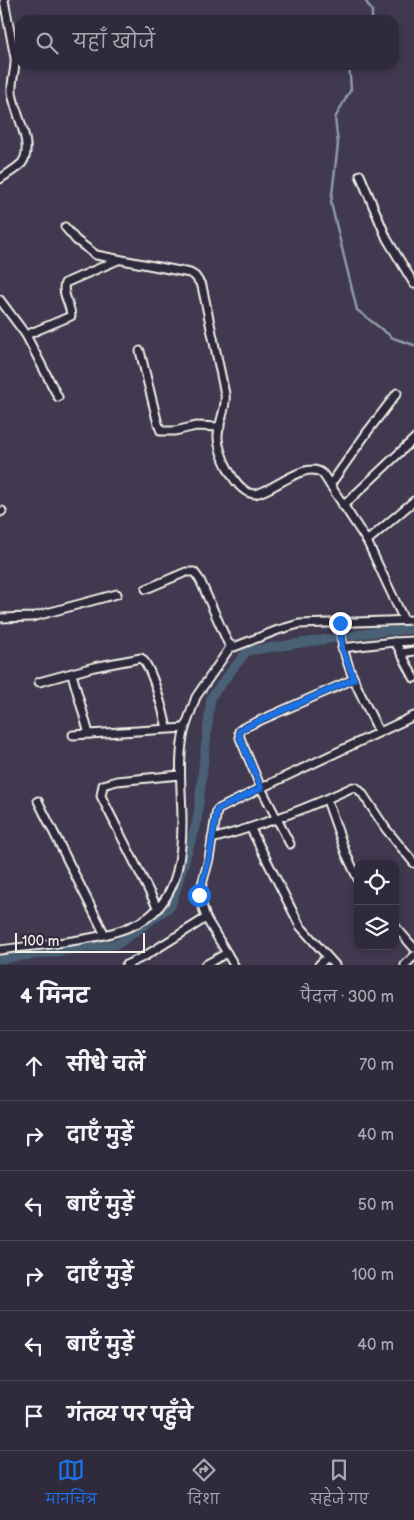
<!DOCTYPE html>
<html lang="hi">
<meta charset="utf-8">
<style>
body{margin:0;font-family:"Balsamiq Sans","Playpen Sans Deva",sans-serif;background:#383343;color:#f1f3f6}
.controls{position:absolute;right:15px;bottom:15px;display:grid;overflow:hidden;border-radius:10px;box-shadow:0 2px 8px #0003}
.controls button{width:45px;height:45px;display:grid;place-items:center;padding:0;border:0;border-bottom:1px solid #4b4756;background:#302b3c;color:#f1f3f6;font:25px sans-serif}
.scale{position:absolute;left:15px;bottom:12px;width:130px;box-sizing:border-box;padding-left:5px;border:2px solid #f4f1e8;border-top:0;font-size:14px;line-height:18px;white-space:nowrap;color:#f4f1e8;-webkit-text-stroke:4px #2f2a3d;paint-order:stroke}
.stop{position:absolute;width:15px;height:15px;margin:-11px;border:4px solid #1a73e8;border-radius:50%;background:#fff}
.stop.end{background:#1a73e8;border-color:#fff;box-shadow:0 1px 5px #0008}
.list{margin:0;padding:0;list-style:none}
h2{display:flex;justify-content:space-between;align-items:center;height:65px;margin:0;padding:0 20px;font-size:21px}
h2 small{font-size:16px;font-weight:400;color:#a8a7af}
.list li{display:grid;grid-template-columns:32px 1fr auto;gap:15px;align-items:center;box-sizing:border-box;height:70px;padding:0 20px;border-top:1px solid #4b4756}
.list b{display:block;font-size:19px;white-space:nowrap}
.list em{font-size:16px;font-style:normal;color:#a8a7af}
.icon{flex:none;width:28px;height:28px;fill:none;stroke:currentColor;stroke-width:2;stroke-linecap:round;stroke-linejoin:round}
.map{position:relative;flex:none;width:414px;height:965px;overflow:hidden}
.search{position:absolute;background:#302b3c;box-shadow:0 2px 8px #0003;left:15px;right:15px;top:15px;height:55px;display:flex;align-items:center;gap:12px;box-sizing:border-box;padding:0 18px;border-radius:15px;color:#a8a7af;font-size:19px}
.sheet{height:485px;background:#302b3c}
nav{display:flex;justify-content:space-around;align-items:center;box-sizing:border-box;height:70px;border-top:1px solid #4b4756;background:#302b3c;font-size:14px;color:#a8a7af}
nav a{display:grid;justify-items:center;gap:2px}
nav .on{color:#1a73e8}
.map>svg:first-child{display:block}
</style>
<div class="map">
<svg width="414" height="965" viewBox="0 0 414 965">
<rect width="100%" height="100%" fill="#403950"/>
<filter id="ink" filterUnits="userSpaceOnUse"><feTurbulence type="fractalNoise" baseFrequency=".02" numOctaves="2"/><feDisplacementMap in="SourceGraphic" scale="10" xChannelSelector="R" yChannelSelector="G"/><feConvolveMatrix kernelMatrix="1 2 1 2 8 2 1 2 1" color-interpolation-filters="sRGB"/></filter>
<g filter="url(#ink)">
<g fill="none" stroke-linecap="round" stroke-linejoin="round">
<g stroke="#8e9ba3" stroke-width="2.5">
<polyline points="365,0 372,11 372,20"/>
<polyline points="349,65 351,89 335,118 338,144 331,203 357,310 393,338 414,345"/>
</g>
<polyline stroke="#4a6175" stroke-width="9" points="0,959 118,944 171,906 197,821 211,697 247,651 376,632 414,629"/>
<defs>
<g id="street">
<polyline points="360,175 387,239 414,284"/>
<path d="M0,179C7,174 16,169 22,163C35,146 14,112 12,92C11,80 16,69 15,58L4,0"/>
<path d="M65,227L76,240L96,255L190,273L195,276L202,286L225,394C227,408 219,421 218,435C217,452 236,494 255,494C274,491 306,459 323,474L367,541L404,620"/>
<polyline points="0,300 26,335 58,397"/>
<path d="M26,335L71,316C71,305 61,293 65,283L118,260"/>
<polyline points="140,351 158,424 161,431 175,431 196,426 220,427"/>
<polyline points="330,485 368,431 397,393"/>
<polyline points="343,506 414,439"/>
<polyline points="0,512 2,511"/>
<polyline points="367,541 414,501"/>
<polyline points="146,589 186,572 194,572 200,580 228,643 234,647 278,630 299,624 414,620"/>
<polyline points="0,618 32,617 117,594"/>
<path d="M340,623C341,663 363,697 379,732"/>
<polyline points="394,642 414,641"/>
<polyline points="342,648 394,642 398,647 414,678"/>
<polyline points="401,653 414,651"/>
<polyline points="72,674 89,734"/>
<path d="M39,682L94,667L141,658C152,666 164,714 167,728"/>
<polyline points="73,735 185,728 196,697 231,646"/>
<polyline points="327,800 346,854 358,879"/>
<polyline points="38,801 105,935"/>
<polyline points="251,829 300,926 335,965"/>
<path d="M212,839C259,826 309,808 353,787L357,788L362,793L386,829L414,863"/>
<polyline points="290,844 261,788 240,738 239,731 243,728 354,679"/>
<polyline points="158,909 101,796 103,785 117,781 180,775"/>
<polyline points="395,926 414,948"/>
<path d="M0,950C41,944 123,941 153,913C178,891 182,854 182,822C182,791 177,758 185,728"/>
<polyline points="126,965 145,956 206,918"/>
<polyline points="205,965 227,953"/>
<polyline points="234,965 206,918 199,895 209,859 217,810 261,788 414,716"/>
<polyline points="319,965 327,957"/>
<polyline points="405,965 414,956"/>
</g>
</defs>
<use href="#street" stroke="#f4f1e8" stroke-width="11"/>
<use href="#street" stroke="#2f2a3d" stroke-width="7"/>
</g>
</g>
<g fill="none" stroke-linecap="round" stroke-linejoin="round" filter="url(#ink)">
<polyline stroke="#1a73e8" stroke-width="6" points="199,895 209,859 217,810 261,788 240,738 239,732 243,728 354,679 342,648 340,623"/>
</g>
</svg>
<div class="controls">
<button><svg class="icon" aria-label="locate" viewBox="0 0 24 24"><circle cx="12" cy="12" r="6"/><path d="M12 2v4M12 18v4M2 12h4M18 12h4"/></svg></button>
<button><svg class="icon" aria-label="layers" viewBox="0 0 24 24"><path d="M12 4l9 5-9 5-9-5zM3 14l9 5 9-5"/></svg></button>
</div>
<div class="scale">100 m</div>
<div class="stop" style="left:199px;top:895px"></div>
<div class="stop end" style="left:340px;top:623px"></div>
<div class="search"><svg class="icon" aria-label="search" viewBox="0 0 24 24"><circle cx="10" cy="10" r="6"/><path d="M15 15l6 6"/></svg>यहाँ खोजें</div>
</div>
<section class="sheet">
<h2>4 मिनट<small>पैदल · 300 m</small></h2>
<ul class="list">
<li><svg class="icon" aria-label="ahead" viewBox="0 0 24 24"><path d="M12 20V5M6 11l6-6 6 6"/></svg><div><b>सीधे चलें</b></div><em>70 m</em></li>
<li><svg class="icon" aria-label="right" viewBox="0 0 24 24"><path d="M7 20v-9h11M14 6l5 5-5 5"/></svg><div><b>दाएँ मुड़ें</b></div><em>40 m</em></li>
<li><svg class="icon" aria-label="left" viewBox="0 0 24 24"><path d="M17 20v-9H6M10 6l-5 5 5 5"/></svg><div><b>बाएँ मुड़ें</b></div><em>50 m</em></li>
<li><svg class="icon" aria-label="right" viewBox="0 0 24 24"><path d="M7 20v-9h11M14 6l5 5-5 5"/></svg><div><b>दाएँ मुड़ें</b></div><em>100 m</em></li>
<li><svg class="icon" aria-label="left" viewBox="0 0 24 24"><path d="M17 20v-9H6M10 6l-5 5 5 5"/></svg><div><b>बाएँ मुड़ें</b></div><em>40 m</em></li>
<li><svg class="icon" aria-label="arrive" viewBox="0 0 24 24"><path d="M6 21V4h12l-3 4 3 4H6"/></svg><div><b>गंतव्य पर पहुँचे</b></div></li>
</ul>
</section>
<nav>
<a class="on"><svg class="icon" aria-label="map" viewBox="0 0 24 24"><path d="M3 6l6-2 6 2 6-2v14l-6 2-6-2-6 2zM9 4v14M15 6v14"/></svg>मानचित्र</a>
<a><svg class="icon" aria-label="directions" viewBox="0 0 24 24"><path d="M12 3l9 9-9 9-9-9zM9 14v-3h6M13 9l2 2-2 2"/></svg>दिशा</a>
<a><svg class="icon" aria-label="saved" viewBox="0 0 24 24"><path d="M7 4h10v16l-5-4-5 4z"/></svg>सहेजे गए</a>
</nav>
